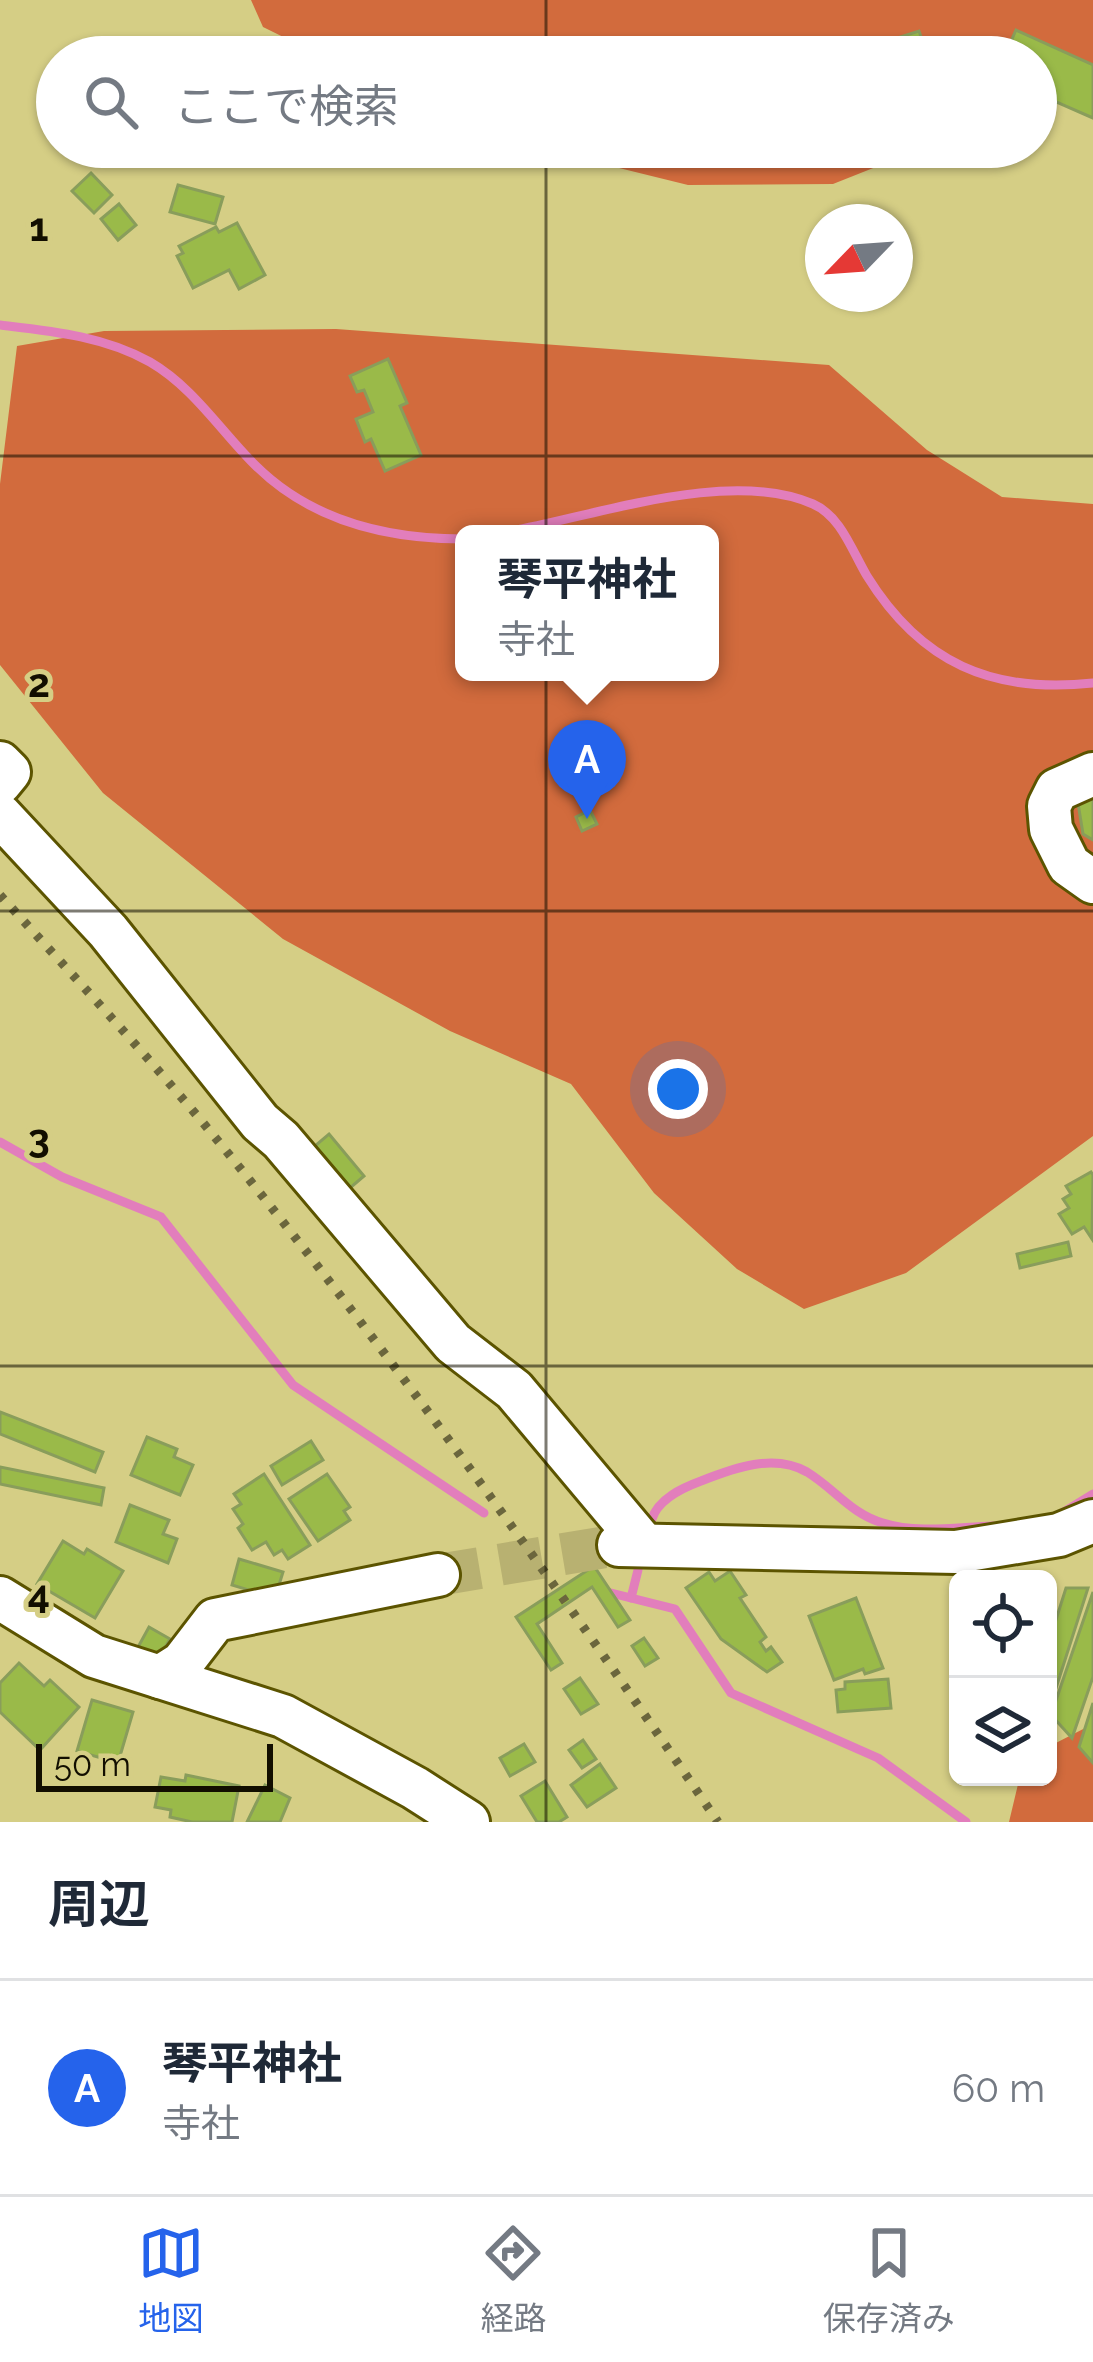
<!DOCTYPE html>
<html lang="ja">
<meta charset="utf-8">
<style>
body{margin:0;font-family:Raleway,"Noto Sans JP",sans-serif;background:#f2f2f3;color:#1f2937}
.controls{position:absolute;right:36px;bottom:36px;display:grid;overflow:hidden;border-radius:18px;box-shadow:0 3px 9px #0004}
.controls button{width:108px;height:108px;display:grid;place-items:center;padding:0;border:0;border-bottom:3px solid #e0e1e3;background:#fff;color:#1f2937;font:60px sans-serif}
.compass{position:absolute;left:805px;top:204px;width:108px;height:108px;border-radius:50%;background:#fff;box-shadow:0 3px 9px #0004;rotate:245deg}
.scale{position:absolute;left:36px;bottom:30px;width:237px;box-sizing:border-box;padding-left:12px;border:6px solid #120e00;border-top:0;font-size:33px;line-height:42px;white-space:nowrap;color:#120e00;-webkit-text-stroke:9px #d5ce85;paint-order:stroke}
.you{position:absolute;left:678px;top:1089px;width:42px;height:42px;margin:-30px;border:9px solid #fff;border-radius:50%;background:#1a73e8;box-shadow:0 0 0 18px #1a73e833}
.badge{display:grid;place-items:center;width:78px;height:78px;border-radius:50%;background:#2563eb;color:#fff;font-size:39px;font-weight:700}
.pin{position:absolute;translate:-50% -99px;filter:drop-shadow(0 3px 6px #0008)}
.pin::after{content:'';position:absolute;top:63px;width:42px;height:36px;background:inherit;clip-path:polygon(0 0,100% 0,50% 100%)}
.popup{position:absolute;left:455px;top:525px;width:264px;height:156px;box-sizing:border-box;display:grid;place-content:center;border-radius:18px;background:#fff;filter:drop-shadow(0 3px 9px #0005);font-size:39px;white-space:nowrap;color:#747a83}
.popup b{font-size:45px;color:#1f2937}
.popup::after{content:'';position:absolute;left:50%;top:100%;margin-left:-24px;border:24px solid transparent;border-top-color:#fff}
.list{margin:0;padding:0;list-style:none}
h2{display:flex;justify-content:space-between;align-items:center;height:156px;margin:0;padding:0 48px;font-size:51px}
h2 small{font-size:39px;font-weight:400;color:#747a83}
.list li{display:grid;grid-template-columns:78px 1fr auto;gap:36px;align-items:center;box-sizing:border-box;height:216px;padding:0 48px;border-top:3px solid #e0e1e3}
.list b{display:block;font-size:45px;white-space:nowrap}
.list p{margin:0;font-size:39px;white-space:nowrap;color:#747a83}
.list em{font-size:39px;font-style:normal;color:#747a83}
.icon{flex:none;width:66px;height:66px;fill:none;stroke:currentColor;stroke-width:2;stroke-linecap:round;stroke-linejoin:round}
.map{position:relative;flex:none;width:1093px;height:1822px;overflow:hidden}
.search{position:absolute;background:#fff;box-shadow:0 3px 9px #0004;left:36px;right:36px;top:36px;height:132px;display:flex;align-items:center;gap:30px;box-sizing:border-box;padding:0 42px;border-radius:66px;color:#747a83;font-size:45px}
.sheet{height:372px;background:#fff}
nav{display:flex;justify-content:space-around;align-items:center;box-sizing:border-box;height:168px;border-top:3px solid #e0e1e3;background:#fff;font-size:33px;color:#747a83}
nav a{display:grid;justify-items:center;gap:6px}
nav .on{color:#2563eb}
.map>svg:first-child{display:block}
</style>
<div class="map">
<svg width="1093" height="1822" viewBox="0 0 1093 1822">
<rect width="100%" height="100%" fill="#d5ce85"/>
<g fill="#d26b3d" fill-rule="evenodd">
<polygon points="251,0 1093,0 1093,90 1036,105 1036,57 324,57 263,27"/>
<polygon points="534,147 926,147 833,184 688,185"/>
<path d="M336,329L829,365L927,450L1002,497L1093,504V1136L906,1273L804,1309L737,1269L654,1193L571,1084L450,1031L283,939L103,793L0,665V484L17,346L104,331ZM464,534H710V672H464Z"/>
<polygon points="1093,1724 1093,1822 1009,1822 1019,1780 1048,1777 1048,1747"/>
</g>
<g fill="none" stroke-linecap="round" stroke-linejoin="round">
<g stroke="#e27ebc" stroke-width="9">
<path d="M0,325C51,331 104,336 150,362C193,387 220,430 255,465C311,521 386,539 464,539"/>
<path d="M495,534C586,520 725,466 813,504C841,516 852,551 867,576C921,663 992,694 1093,683"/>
<polyline points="0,1142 62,1177 161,1217 293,1385 484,1513"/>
<polyline points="1062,1513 1093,1494"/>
<path d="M652,1519C658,1499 682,1488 701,1481C734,1468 774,1453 807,1472C835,1489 851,1514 883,1523C918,1534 957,1527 993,1526"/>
<polyline points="603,1591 675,1609 731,1693 878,1758 966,1822"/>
<polyline points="631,1598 638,1570"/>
</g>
</g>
<g fill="#9aba49" stroke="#899d5b" stroke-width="3">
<polygon points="1016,30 1093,65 1093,118 1036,93 1036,57 1004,57"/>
<polygon points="919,31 928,57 837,57"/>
<polygon points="91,173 112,195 94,213 72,191"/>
<polygon points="178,185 223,197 215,224 170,212"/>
<polygon points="119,204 136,225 118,240 101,219"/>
<polygon points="237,223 265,275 239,289 229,270 193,288 177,256 183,253 179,246 216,227 219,232"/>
<polygon points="388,359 407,403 400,406 421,455 385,471 371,439 365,442 356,419 373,412 364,390 357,392 350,376"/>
<polygon points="1093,790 1093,840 1083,834 1077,797"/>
<polygon points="590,810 597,824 582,831 576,817"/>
<polygon points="329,1134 364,1176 343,1194 303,1156"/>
<polygon points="1091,1172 1093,1175 1092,1239 1084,1227 1072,1234 1059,1214 1069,1208 1063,1199 1071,1194 1066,1186"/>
<polygon points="1068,1242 1071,1256 1020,1268 1017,1254"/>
<polygon points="0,1412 103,1452 95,1472 0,1434"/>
<polygon points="147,1437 177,1449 174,1457 193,1465 180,1495 131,1475"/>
<polygon points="311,1441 323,1460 282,1485 271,1466"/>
<polygon points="0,1467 104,1488 101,1505 0,1484"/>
<polygon points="264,1474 310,1545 288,1559 282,1550 274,1555 266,1542 252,1550 238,1528 243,1524 233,1509 241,1504 234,1494"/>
<polygon points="327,1474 350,1507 344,1511 350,1520 318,1541 289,1499"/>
<polygon points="130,1505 169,1520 163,1534 177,1539 168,1563 116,1542"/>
<polygon points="63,1541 84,1554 87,1549 123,1571 95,1618 37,1584"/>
<polygon points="239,1559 283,1572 275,1598 232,1585"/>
<polygon points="594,1566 630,1620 618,1627 592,1587 537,1624 562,1663 551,1670 516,1617"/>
<polygon points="730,1571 746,1595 740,1598 766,1637 760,1642 766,1651 771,1647 782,1662 767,1672 721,1639 686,1588 709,1572 715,1581"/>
<polygon points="1066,1588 1088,1588 1049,1710 1048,1645"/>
<polygon points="1093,1592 1093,1677 1072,1738 1051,1715"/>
<polygon points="856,1598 883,1668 865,1674 863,1669 834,1680 809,1616"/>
<polygon points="149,1627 170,1639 157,1661 137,1649"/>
<polygon points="644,1638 658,1658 645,1666 632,1646"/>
<polygon points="19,1663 44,1686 50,1680 79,1707 40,1750 0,1712 0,1683"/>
<polygon points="580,1678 598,1704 581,1714 564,1689"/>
<polygon points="888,1679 891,1708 838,1712 836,1690 845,1689 845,1682"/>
<polygon points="92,1700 133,1712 118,1763 77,1751"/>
<polygon points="1093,1703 1093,1763 1079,1747"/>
<polygon points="583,1740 596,1759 582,1768 569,1750"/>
<polygon points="524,1744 535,1762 510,1776 500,1758"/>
<polygon points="600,1764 616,1788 587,1807 571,1785"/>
<polygon points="186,1775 239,1786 232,1822 192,1822 170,1817 171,1810 155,1807 161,1777 185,1781"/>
<polygon points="545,1781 567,1817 559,1822 537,1822 521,1796"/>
<polygon points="265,1785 290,1798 280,1822 247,1822"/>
</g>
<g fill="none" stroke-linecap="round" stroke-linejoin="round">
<polyline stroke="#b8b171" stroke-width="42" stroke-dasharray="42 21" stroke-linecap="butt" points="438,1575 618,1545"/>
<defs>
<g id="minor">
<polyline points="0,763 9,772 0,783"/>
<polyline points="1093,774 1057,790 1049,806 1051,829 1069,865 1093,882"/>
<polyline points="0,815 108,931 260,1122 281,1140 453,1343 514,1390 644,1545"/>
<polyline points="619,1545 956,1552 1059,1535 1093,1521"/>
<polyline points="0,1598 94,1656 283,1716 415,1788 468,1822"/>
<polyline points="160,1677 182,1663 215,1620 438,1575"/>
</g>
</defs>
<use href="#minor" stroke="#5c5400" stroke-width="48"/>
<use href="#minor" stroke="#fff" stroke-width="42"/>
<path stroke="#6b663d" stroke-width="9" stroke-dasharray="6 12" stroke-linecap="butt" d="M0,895C75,978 152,1060 223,1147C399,1364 561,1591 718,1822"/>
</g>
<path fill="none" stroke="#120e00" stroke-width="3" stroke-opacity="0.55" d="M546,0V57M546,147V1822M0,456H1093M0,911H1093M0,1366H1093"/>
<g font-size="39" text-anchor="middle" font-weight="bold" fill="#120e00" stroke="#d5ce85" stroke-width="10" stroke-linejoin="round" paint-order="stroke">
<text x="39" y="241">1</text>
<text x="39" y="697">2</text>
<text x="39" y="1152">3</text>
<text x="39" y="1608">4</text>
</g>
</svg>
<div class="controls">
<button><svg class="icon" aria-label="locate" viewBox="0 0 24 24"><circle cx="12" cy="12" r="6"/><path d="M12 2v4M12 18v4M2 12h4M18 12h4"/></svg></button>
<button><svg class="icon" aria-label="layers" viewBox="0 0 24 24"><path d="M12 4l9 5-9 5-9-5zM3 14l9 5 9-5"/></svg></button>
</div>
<svg class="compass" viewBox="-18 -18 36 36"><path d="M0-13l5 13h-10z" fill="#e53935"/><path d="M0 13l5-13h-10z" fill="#747a83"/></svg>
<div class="scale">50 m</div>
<div class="you"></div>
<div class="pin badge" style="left:587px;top:819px">A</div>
<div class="popup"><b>琴平神社</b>寺社</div>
<div class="search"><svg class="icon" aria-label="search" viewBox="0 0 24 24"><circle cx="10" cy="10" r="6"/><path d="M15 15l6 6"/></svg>ここで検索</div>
</div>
<section class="sheet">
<h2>周辺<small></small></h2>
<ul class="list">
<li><span class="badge">A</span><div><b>琴平神社</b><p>寺社</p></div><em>60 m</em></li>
</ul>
</section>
<nav>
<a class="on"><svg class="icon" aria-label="map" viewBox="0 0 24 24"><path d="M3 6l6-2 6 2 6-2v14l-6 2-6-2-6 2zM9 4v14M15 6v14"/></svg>地図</a>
<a><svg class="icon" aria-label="directions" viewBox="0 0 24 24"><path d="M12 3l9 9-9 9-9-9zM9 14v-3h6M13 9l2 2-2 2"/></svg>経路</a>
<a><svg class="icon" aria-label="saved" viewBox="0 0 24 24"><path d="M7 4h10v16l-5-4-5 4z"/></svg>保存済み</a>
</nav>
